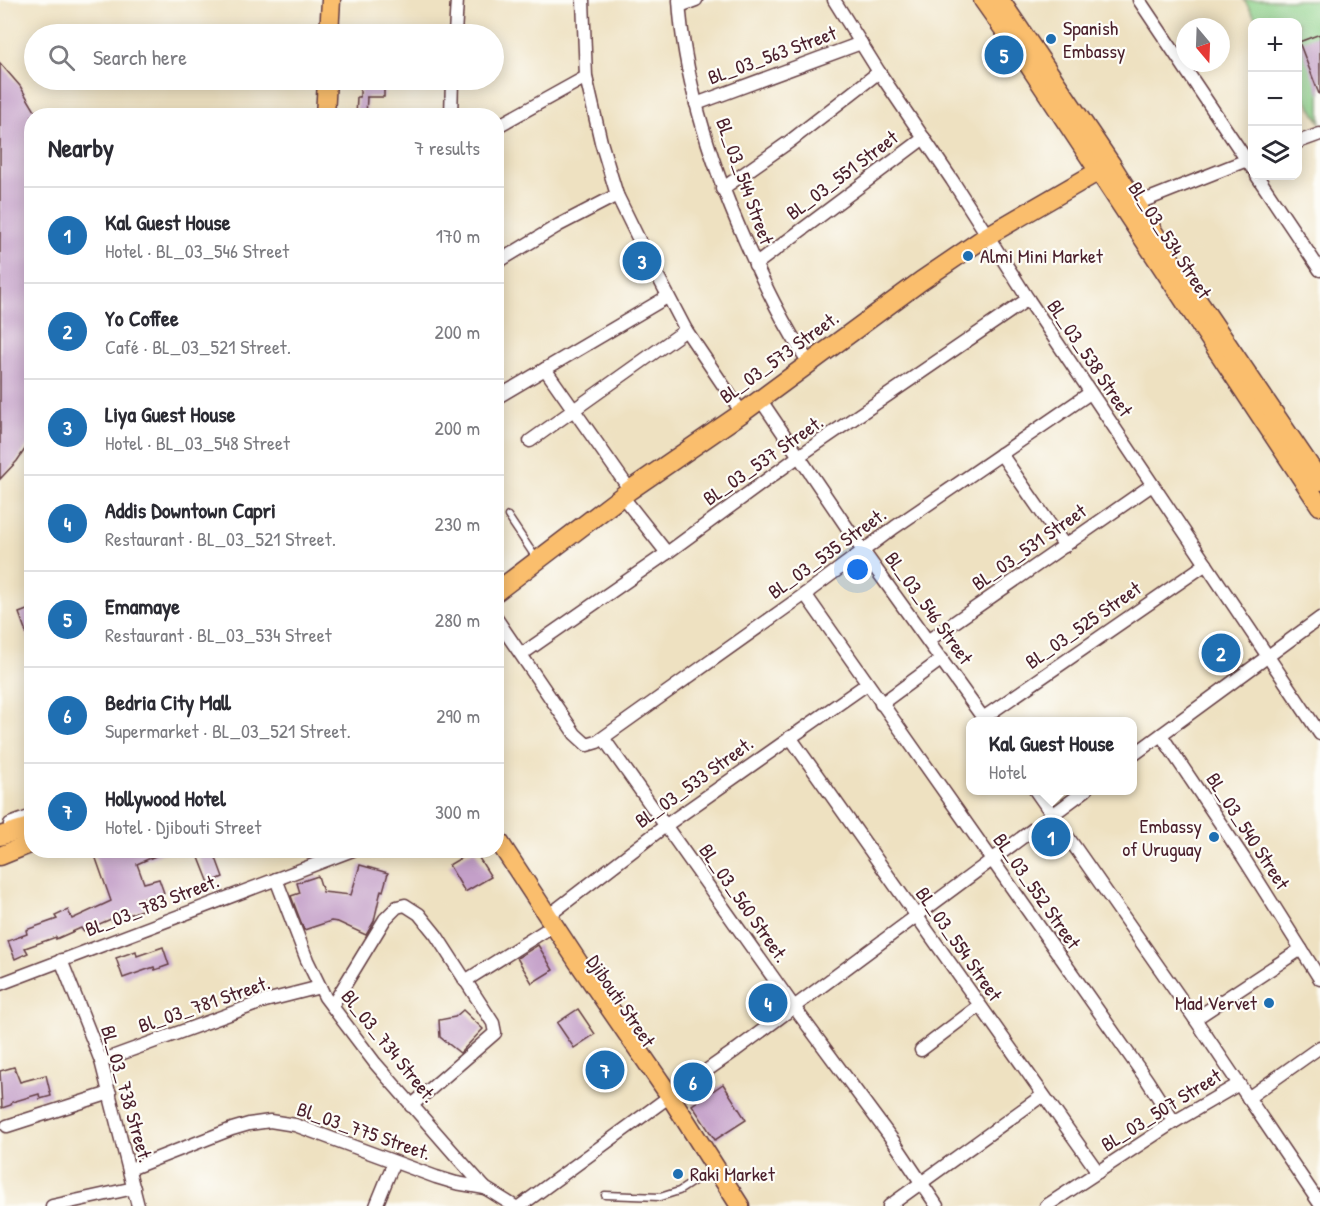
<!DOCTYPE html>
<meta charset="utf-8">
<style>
body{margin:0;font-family:"Patrick Hand",sans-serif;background:#f2f2f3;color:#2b2b33}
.controls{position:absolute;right:18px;top:18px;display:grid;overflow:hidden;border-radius:12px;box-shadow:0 3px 15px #0003}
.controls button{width:54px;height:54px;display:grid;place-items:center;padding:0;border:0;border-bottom:2px solid #e1e1e2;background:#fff;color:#2b2b33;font:30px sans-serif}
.compass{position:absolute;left:1176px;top:18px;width:54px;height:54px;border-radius:50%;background:#fff;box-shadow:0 3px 15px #0003;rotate:161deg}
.you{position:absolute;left:858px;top:570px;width:21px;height:21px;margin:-15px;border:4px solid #fff;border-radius:50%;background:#1a73e8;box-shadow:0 0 0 9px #1a73e833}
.badge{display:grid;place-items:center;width:39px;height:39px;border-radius:50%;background:#1f6fb2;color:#fff;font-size:20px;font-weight:700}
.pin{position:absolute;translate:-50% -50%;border:3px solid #fff;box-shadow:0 2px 6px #0006}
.popup{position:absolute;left:966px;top:717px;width:171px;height:78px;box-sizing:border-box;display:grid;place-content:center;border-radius:12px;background:#fff;filter:drop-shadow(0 2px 4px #0005);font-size:20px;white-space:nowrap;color:#7c7c81}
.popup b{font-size:22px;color:#2b2b33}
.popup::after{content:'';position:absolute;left:50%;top:100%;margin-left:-12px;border:12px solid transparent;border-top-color:#fff}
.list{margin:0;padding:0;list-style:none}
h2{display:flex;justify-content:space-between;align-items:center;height:78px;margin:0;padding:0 24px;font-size:26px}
h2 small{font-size:20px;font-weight:400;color:#7c7c81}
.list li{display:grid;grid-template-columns:39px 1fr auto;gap:18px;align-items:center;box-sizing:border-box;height:96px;padding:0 24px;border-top:2px solid #e1e1e2}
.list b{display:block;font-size:22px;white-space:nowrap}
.list p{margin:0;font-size:20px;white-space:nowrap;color:#7c7c81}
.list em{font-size:20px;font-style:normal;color:#7c7c81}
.icon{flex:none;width:33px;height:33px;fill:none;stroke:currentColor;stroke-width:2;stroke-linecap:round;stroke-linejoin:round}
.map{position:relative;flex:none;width:1320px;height:1206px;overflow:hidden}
.search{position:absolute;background:#fff;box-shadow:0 3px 15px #0003;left:24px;top:24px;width:480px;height:66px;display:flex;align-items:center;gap:15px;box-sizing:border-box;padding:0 21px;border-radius:33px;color:#7c7c81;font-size:22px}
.panel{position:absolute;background:#fff;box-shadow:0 3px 15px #0003;left:24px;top:108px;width:480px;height:750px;border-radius:24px}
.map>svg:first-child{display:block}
</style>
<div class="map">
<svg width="1320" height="1206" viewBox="0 0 1320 1206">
<rect width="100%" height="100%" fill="#fdfcf7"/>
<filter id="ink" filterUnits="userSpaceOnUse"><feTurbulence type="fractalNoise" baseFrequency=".0167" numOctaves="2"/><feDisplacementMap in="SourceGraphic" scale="12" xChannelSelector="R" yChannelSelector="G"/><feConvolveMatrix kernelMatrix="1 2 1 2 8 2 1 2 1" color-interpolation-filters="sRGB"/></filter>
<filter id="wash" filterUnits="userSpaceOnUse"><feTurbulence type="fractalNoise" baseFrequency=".008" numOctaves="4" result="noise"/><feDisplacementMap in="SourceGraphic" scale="24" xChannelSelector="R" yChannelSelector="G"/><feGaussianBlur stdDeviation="1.35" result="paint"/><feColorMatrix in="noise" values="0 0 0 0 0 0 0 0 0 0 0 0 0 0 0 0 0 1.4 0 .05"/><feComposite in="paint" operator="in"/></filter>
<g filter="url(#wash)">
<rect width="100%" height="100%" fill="#eee1c1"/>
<polygon fill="#8dd18a" stroke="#6c785a" stroke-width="1.5" points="1244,0 1320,0 1320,122 1298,86 1298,22 1258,22"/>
<g id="blocks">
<g fill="#c4a0c9">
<polygon points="1320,34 1320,94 1319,94 1299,42"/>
<polygon points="0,63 20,86 38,116 32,116 32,439 17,461 0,479"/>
<polygon points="360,80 384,80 384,97 366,97 367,97 366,116 356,116 357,97 360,97"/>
<polygon points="32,608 32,643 30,643 19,613"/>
<polygon points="93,850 169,850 137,864 144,883 159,879 164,893 140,900 144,909 112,921 111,919 83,931 81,928 56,939 56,937 25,948 28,953 15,959 8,941 27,934 26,930 57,919 55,916 68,910 72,919 111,901"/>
<polygon points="196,850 213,850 223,877 209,883"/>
<polygon points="474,850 491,877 465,892 449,865"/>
<polygon points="360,865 388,873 383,891 381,890 374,921 366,935 338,922 331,921 304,930 291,896 300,893 297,883 318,876 323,892 351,895"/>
<polygon points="538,945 553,970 532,983 517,958"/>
<polygon points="163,947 169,965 155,970 154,967 123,978 116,958 136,951 137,956"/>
<polygon points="578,1009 595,1034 574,1048 557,1023"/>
<polygon points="463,1010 483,1029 460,1053 440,1037 439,1020 455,1017"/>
<polygon points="14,1067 20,1082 46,1075 51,1096 40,1099 39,1094 12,1102 11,1105 2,1108 0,1071"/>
<polygon points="723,1084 746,1120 715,1140 692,1105"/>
</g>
</g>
</g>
<g filter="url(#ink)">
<use href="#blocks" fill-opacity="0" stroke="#633c42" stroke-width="1.5"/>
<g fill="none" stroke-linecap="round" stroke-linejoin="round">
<defs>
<g id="service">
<polyline points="508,516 536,558"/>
<polyline points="605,1195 660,1197 679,1191 708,1172"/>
</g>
<g id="minor">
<polyline points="583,0 586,77 601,142 617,195 641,244 686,330 742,413"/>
<path d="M679,0C684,83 712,166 745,241C764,284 783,324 809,363"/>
<polyline points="834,0 879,72 952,180 1028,299 1320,734"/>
<polyline points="1139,0 1252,168"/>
<polyline points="680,6 696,0"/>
<polyline points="455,34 457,0"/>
<polyline points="696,104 861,43"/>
<polyline points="451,116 452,80"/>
<polyline points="496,127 586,77"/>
<polyline points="1298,142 1320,134"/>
<polyline points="1257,176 1320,270"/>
<polyline points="722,189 789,142 879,72"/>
<polyline points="1131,206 1252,158"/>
<polyline points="496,263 559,225 617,195"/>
<polyline points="755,265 924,138"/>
<polyline points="545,369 630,490"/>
<polyline points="496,398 667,297"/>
<polyline points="760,399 863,551 986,722"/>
<polyline points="530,441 686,330"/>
<polyline points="1001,454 1065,546"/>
<polyline points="622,496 667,553"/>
<polyline points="805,594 1147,1080 1174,1122"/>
<polyline points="496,618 575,734 587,745 597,742 805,594 895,527 1090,393"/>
<polyline points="929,640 1152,485"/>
<polyline points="522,654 667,553 799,456 1028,299"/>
<polyline points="881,704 942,659"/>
<polyline points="983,718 1206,564"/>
<polyline points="1161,735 1243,857 1320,979"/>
<polyline points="790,737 1098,1172"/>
<polyline points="604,739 794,1007 894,1142 937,1206"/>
<polyline points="1132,756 1320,618"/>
<polyline points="1035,790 1195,1019 1320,1204"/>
<polyline points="10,824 32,816"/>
<polyline points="276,879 307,960 325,997 375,1063 458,1158 485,1188 514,1206"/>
<polyline points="548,916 665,826 867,684"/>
<polyline points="61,960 101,1061 138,1206"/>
<polyline points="465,981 554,925"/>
<polyline points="0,984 353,850"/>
<polyline points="332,1006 385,919 397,907 405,905 419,914 436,935 493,1023 495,1033 411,1106"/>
<polyline points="1195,1019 1301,949"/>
<polyline points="921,1050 979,1006"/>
<polyline points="101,1061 265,1001 320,987"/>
<polyline points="1248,1098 1320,1047"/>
<polyline points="7,1126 110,1093"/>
<polyline points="130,1169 232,1129 249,1124 270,1121 295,1125 436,1177 456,1183 485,1188"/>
<polyline points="52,1206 134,1188"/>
<polyline points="376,1206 394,1162"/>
<polyline points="520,1206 670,1096 736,1050 1086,790"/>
<polyline points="889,1206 1043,1095"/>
<polyline points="1046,1206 1174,1122 1239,1084"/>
</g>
<g id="primary">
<polyline points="983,0 1024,58 1320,506"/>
<polyline points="1000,0 1111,164 1179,273 1320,481"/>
<polyline points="329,34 331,0"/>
<polyline points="325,116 327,80"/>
<polyline points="496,592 630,490 742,413 921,281 987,236 1111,164"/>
<polyline points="0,836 32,826"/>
<polyline points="496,837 578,962 670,1096 740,1206"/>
<polyline points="0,856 32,843"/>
</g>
</defs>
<use href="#service" stroke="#633c42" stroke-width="9"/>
<use href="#minor" stroke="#633c42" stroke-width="15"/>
<use href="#primary" stroke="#633c42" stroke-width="21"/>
<use href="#service" stroke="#fff" stroke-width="6"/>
<use href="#minor" stroke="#fff" stroke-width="12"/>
<use href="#primary" stroke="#fabe6d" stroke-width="18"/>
</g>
</g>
<g fill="#1f6fb2" stroke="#fdfcf7" stroke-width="2">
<circle cx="1051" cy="39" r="6"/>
<circle cx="968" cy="256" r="6"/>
<circle cx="1214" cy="837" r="6"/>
<circle cx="1269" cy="1003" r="6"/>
<circle cx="678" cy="1174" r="6"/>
</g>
<g text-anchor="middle" stroke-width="4.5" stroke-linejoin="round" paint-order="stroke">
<g font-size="20" fill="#4a1f2b" stroke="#fdfcf7" text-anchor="start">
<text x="1063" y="35">Spanish<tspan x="1063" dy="23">Embassy</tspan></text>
<text x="980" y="263">Almi Mini Market</text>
<text x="1202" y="833" text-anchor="end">Embassy<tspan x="1202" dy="23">of Uruguay</tspan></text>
<text x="1257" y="1010" text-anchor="end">Mad Vervet</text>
<text x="690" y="1181">Raki Market</text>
</g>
<g font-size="20" fill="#4a1f2b" stroke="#fdfcf7">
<text transform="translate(772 55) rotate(-20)" y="7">BL_03_563 Street</text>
<text transform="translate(842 175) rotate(-37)" y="7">BL_03_551 Street</text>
<text transform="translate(745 181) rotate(70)" y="7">BL_03_544 Street</text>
<text transform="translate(1170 240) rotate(57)" y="7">BL_03_534 Street</text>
<text transform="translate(779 357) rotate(-36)" y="7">BL_03_573 Street.</text>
<text transform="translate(1090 358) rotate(56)" y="7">BL_03_538 Street</text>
<text transform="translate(763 460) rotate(-35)" y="7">BL_03_537 Street.</text>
<text transform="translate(1029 547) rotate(-35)" y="7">BL_03_531 Street</text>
<text transform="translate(827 553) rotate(-36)" y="7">BL_03_535 Street.</text>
<text transform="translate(929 608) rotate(54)" y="7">BL_03_546 Street</text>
<text transform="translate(1083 625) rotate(-35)" y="7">BL_03_525 Street</text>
<text transform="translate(694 782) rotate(-36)" y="7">BL_03_533 Street.</text>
<text transform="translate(1248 831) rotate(57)" y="7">BL_03_540 Street</text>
<text transform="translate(1037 891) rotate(55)" y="7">BL_03_552 Street</text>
<text transform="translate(744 903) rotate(55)" y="7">BL_03_560 Street.</text>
<text transform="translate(152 905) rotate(-21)" y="7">BL_03_783 Street.</text>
<text transform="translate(959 944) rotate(55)" y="7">BL_03_554 Street</text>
<text transform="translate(621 1001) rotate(56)" y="7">Djibouti Street</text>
<text transform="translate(204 1004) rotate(-19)" y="7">Bl_03_781 Street.</text>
<text transform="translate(389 1046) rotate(51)" y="7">Bl_03_734 Street.</text>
<text transform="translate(127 1094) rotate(74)" y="7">BL_03_738 Street.</text>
<text transform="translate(1161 1110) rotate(-32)" y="7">BL_03_507 Street</text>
<text transform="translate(364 1131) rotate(19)" y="7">Bl_03_775 Street.</text>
</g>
</g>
</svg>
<div class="controls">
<button>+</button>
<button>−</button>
<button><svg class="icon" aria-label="layers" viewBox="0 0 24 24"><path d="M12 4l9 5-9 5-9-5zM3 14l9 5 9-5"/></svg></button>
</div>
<svg class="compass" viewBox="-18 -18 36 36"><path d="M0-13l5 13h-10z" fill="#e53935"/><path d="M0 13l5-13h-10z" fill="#7c7c81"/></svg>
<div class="you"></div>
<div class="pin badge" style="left:1051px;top:837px">1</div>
<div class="popup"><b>Kal Guest House</b>Hotel</div>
<div class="pin badge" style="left:1221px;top:653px">2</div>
<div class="pin badge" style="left:642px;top:261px">3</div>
<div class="pin badge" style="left:768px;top:1003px">4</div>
<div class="pin badge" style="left:1004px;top:55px">5</div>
<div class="pin badge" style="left:693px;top:1082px">6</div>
<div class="pin badge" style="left:605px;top:1070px">7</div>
<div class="search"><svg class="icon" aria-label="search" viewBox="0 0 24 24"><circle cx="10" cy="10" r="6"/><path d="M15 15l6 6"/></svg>Search here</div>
<section class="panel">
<h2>Nearby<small>7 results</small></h2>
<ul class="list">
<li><span class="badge">1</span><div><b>Kal Guest House</b><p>Hotel · BL_03_546 Street</p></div><em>170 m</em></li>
<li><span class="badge">2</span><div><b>Yo Coffee</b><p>Café · BL_03_521 Street.</p></div><em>200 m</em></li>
<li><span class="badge">3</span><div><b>Liya Guest House</b><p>Hotel · BL_03_548 Street</p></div><em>200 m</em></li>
<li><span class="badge">4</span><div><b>Addis Downtown Capri</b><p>Restaurant · BL_03_521 Street.</p></div><em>230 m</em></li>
<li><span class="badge">5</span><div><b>Emamaye</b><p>Restaurant · BL_03_534 Street</p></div><em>280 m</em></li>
<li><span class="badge">6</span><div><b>Bedria City Mall</b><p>Supermarket · BL_03_521 Street.</p></div><em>290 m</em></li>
<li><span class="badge">7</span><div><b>Hollywood Hotel</b><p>Hotel · Djibouti Street</p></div><em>300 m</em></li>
</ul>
</section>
</div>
